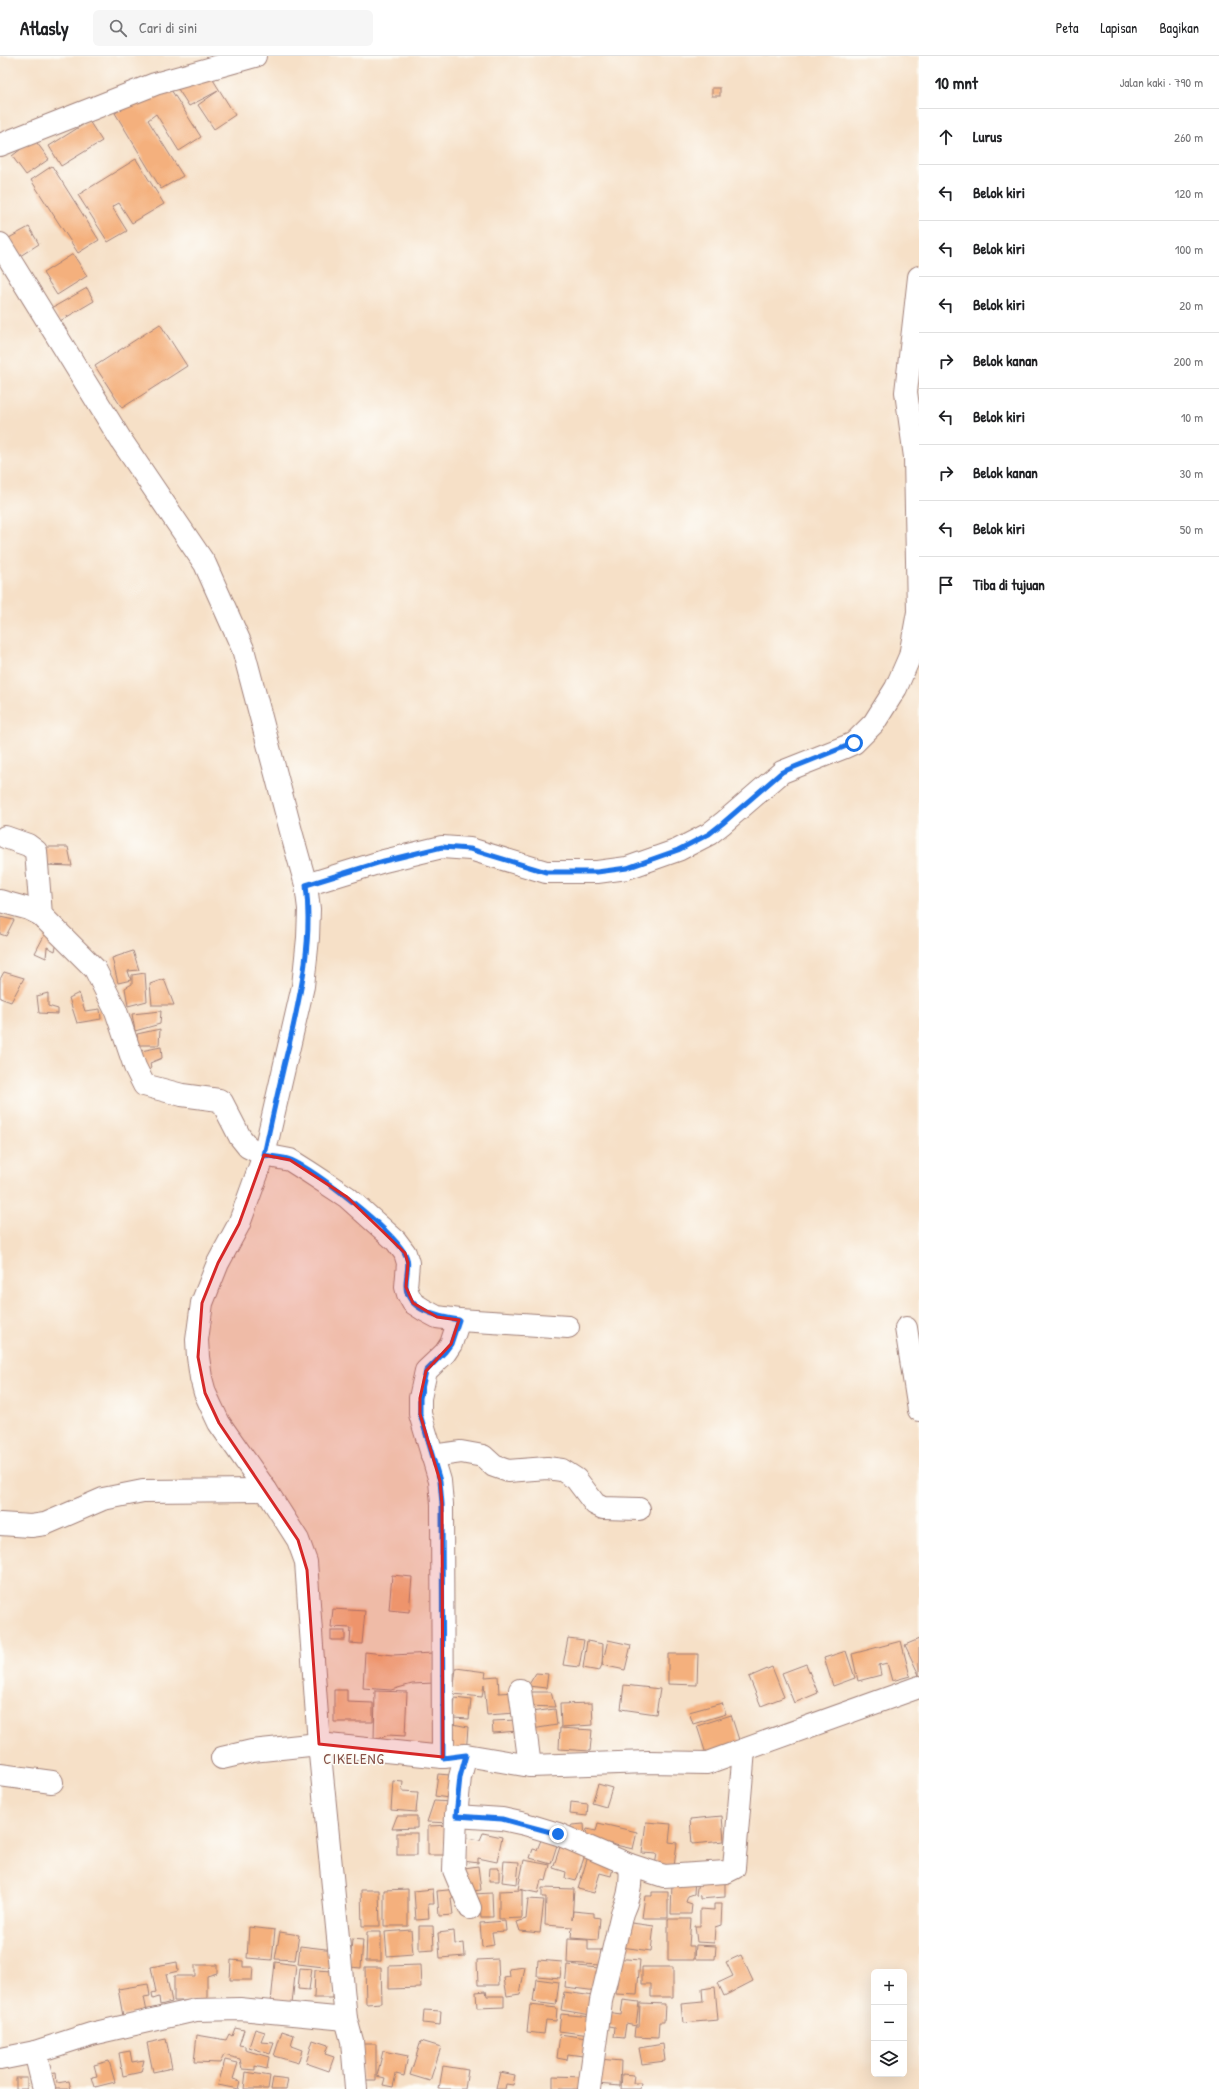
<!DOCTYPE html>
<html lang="id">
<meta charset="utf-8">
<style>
body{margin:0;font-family:"Patrick Hand",sans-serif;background:#f6f6f6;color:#202124}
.controls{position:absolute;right:12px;bottom:12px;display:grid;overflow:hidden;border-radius:6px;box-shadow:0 4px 16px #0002}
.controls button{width:36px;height:36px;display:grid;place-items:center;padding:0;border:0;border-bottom:1px solid #e0e0e0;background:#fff;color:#202124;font:20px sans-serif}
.stop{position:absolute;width:12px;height:12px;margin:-9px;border:3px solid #1a73e8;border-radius:50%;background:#fff}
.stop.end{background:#1a73e8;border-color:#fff;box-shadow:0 1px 4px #0008}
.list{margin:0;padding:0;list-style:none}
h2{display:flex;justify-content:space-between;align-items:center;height:52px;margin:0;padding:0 16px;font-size:17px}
h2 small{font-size:13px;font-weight:400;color:#757577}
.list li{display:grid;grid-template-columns:26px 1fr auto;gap:12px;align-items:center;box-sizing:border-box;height:56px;padding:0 16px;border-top:1px solid #e0e0e0}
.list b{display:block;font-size:15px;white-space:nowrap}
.list em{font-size:13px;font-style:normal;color:#757577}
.icon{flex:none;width:22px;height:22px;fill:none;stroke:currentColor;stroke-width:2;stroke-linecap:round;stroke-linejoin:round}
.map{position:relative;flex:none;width:919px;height:2033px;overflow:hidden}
header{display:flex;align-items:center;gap:24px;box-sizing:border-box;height:56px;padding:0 20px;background:#fff;border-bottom:1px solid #e0e0e0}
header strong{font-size:19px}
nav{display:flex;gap:22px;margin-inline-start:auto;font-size:14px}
.search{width:280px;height:36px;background:#f6f6f6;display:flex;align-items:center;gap:10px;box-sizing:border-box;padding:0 14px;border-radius:6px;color:#757577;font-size:15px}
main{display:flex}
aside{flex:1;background:#fff}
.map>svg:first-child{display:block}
</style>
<header>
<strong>Atlasly</strong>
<div class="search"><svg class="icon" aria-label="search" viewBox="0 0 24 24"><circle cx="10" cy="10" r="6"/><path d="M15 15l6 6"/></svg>Cari di sini</div>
<nav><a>Peta</a><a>Lapisan</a><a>Bagikan</a></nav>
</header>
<main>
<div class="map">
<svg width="919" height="2033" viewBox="0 0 919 2033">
<rect width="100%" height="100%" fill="#fdfcf7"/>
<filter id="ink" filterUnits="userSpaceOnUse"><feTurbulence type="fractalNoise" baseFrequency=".025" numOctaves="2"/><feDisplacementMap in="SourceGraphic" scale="8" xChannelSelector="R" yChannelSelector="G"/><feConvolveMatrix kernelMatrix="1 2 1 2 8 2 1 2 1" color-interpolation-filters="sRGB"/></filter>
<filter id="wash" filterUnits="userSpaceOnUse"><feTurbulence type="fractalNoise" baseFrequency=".012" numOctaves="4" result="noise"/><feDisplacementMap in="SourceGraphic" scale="16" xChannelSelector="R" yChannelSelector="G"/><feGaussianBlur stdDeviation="0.9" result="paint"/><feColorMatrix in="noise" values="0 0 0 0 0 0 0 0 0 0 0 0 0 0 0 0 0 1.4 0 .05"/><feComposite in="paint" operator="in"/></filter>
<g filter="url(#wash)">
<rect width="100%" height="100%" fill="#f6e0c7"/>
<g id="blocks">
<g fill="#f4b07d">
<polygon points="210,19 235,59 214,73 198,49 218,35 189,50 176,30"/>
<polygon points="168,29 201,81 179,95 156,58 148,64 183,120 161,133 115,57"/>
<rect x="712" y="32" width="8" height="8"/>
<polygon points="89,65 102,85 61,110 49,90"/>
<polygon points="34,83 49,103 26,119 12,100"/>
<polygon points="136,103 164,148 132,167 119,147 112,151 127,175 108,186 78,139"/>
<polygon points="52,110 99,184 78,197 31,124"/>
<polygon points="29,171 39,188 20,200 9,182"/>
<polygon points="73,198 87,220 57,239 43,217"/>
<polygon points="87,232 94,245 60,265 52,252"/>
<polygon points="160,268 187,310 122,352 95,310"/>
<polygon points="42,791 68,791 72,810 46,809"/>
<polygon points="0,861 14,864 6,880 0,878"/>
<polygon points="45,878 58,883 55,895 47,891 46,902 35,897"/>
<polygon points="133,895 139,914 128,915 131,924 118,927 112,902"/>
<polygon points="4,916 24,922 11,946 0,942 0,923"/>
<polygon points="145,917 147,945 128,950 125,932 132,928 132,919"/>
<polygon points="164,923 174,949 152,949 150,928"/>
<polygon points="48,937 48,950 58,953 58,958 39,957 37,940"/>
<polygon points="79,937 85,955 100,953 101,963 77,967 69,942"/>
<polygon points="161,955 160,968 135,975 132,958"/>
<polygon points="160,973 159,989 138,989 137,978"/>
<polygon points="161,991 162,1002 150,1007 151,1013 137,1016 136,996"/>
<polygon points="392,1519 412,1521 409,1556 389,1554"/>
<polygon points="333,1553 365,1555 362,1588 350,1587 351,1572 331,1571"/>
<rect x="331" y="1575" width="14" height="9"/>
<polygon points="568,1582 584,1584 579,1611 563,1609"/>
<polygon points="919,1583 919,1619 905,1589"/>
<polygon points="608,1584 631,1589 625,1614 602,1609"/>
<polygon points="587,1585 603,1588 602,1609 599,1615 583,1612"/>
<polygon points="901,1585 910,1620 892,1625 887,1607 879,1609 881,1619 858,1625 852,1598"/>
<polygon points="846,1595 855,1622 833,1630 824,1602"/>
<polygon points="365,1596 393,1599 433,1597 434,1627 412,1628 391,1634 363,1632"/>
<polygon points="668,1598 698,1598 697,1629 668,1628"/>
<polygon points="806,1608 818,1637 794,1647 782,1617"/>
<polygon points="772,1611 784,1641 761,1650 749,1621"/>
<polygon points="456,1612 486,1616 485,1621 498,1620 499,1637 515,1636 516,1657 487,1659 484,1628 482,1641 453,1638"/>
<polygon points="536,1617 548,1618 546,1632 528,1630"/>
<polygon points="624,1629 660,1633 656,1658 621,1653"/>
<polygon points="334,1634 347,1634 347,1646 373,1647 373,1666 334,1666"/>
<polygon points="375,1635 407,1636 405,1680 388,1679 374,1685"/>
<polygon points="528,1636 551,1636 555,1651 527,1650"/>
<polygon points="455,1642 471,1644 469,1663 453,1662"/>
<polygon points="592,1647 593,1669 561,1671 560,1648"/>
<polygon points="722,1647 726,1658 693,1668 689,1656"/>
<polygon points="555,1653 557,1669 532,1673 530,1656"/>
<polygon points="731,1659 740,1687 706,1698 697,1670"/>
<polygon points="518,1664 518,1675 493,1677 492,1665"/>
<polygon points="453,1668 468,1671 466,1699 449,1687"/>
<polygon points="560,1672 592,1674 590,1695 559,1693"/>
<polygon points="438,1718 450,1719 455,1743 435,1740"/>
<polygon points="393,1725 403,1726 402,1735 418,1736 416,1756 391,1754"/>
<polygon points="598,1728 612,1732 606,1751 592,1747"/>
<polygon points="434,1745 452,1746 452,1767 427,1766"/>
<polygon points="571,1746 588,1748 587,1760 570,1758"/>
<polygon points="397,1760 417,1760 417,1772 392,1773"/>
<polygon points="722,1760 724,1785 692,1788 690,1763"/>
<polygon points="646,1766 671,1768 669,1786 677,1787 674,1811 655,1809 657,1798 642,1797"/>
<polygon points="598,1767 637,1776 633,1793 585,1782 587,1773 596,1775"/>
<polygon points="584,1768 585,1782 566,1777 572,1769"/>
<polygon points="453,1769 453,1787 444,1787 444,1799 428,1799 428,1770"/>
<rect x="397" y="1777" width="20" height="22"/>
<polygon points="483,1777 502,1781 497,1806 478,1802 478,1807 463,1805 466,1782 480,1784"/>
<polygon points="541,1784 557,1789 551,1808 530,1802 533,1793 537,1794"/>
<polygon points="560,1791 585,1799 576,1825 565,1822 566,1816 553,1812"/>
<polygon points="589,1797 615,1805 611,1820 600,1817 594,1837 578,1833"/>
<polygon points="524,1804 550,1809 546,1825 541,1824 538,1837 518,1833"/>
<polygon points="504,1805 519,1806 517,1828 502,1826"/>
<polygon points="478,1810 481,1834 465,1836 458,1813"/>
<polygon points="490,1812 499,1812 499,1825 489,1825"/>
<polygon points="695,1822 694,1838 688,1840 686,1846 692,1848 691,1858 671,1858 672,1827"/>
<polygon points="725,1823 725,1841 700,1843 700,1840 696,1839 698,1825"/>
<polygon points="542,1832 574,1833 572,1864 573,1855 594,1857 594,1861 600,1862 598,1884 571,1882 572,1871 545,1869 546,1841 542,1841"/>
<polygon points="408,1833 408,1870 384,1870 384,1834"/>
<polygon points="433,1833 434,1848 428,1848 429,1863 416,1864 414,1835"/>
<polygon points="459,1833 459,1842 451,1842 453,1859 439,1860 437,1835"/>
<polygon points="361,1834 379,1834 380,1870 362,1870"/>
<polygon points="522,1834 522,1862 499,1863 499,1835"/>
<polygon points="652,1836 668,1836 668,1862 642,1862 645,1840 652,1840"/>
<polygon points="492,1837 493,1861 481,1861 480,1848 473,1838"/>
<polygon points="528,1843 544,1844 540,1877 520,1875 517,1866 526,1863"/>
<polygon points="714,1848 722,1848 721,1869 715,1871 714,1887 697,1886 695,1870 700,1870 700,1853 714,1854"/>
<polygon points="668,1863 691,1863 689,1890 694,1890 694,1904 668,1904"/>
<polygon points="505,1865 506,1875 492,1876 494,1889 482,1891 480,1867"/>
<polygon points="624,1866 654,1870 651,1895 621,1891"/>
<polygon points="419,1870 433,1870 434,1894 419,1895"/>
<polygon points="249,1871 275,1874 272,1904 247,1902"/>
<polygon points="411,1874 413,1898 387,1900 385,1876"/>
<polygon points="454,1875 455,1888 464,1887 465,1900 440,1902 438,1877"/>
<polygon points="280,1876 299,1879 295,1904 275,1903"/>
<polygon points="367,1876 381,1876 381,1905 366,1905"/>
<polygon points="352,1883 363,1884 361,1912 350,1911"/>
<polygon points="568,1883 588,1884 588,1894 601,1894 600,1909 567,1907"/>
<polygon points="696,1889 716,1890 715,1903 695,1903"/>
<polygon points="300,1890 334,1894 332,1912 298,1908"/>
<polygon points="741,1899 753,1925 724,1940 718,1927 733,1920 726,1906"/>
<polygon points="613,1902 640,1904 637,1939 616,1938 618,1920"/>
<polygon points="498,1903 499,1929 478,1929 477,1904"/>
<polygon points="231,1904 243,1905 243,1911 253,1911 252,1924 230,1924"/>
<polygon points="538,1904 562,1906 560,1922 537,1920"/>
<polygon points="177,1906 178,1915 166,1918 172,1946 160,1949 159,1941 153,1943 152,1937 156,1936 151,1911"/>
<polygon points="275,1906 296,1909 292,1948 271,1946"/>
<polygon points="195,1909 217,1909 217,1917 207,1920 207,1945 174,1945 174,1920 195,1920"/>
<polygon points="420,1909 421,1932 389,1933 389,1910"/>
<polygon points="567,1909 599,1912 597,1935 565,1931"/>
<polygon points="365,1911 381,1911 382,1947 366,1948"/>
<polygon points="525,1911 520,1938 507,1940 504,1922 510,1921 509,1913"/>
<polygon points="642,1911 673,1911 673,1941 651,1941 651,1928 642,1928"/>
<polygon points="300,1912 312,1913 309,1934 298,1933"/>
<polygon points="315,1914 333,1915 332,1942 314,1942"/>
<polygon points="536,1923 559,1926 556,1949 533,1946"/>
<polygon points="148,1928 150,1940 144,1941 147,1956 123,1960 118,1933"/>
<polygon points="715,1931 718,1964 683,1967 681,1948 703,1946 702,1933"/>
<polygon points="486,1935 487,1940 504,1940 504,1951 477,1952 476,1936"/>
<polygon points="564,1936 594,1940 591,1959 561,1954"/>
<polygon points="623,1944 639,1946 636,1970 626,1968 624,1982 614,1981 615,1971 604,1969 606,1956 621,1958"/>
<polygon points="640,1947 665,1948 664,1966 659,1966 658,1982 634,1981 635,1971 639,1971"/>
<polygon points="530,1949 557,1952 556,1965 546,1964 544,1978 527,1976"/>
<polygon points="424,1954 441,1955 440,1969 423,1967"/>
<polygon points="561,1958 592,1961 590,1979 559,1975"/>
<polygon points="235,1972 244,1974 239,1989 245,1990 245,1994 269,2001 267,2013 255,2010 255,2014 242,2013 240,2003 224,1999 220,2007 194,2006 197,1979 226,1984 229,1978 232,1980"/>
<polygon points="255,1973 265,1976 261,1986 274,1987 270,1998 249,1991"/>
<polygon points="282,1975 294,1979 291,1990 302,1994 298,2007 274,2000"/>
<polygon points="560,1978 586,1982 583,2000 568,1998 567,2004 557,2002"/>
<polygon points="166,1983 172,2012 153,2016 147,1987"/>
<polygon points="313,1984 328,1989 325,1998 334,2001 329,2015 306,2007"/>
<polygon points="421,1985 441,1991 430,2025 410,2019"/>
<polygon points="360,1988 376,1988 376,2024 361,2024"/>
<polygon points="663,1988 665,2005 642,2008 639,1992"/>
<polygon points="130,1995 132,2006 144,2004 141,2016 123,2020 119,1997"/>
<polygon points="383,1995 408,2000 404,2020 396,2018 393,2031 383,2029 385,2022 377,2020"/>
<polygon points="599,2003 621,2005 620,2030 597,2028"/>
<polygon points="225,2004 238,2007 233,2023 240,2025 238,2033 218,2029"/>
<polygon points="109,2005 115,2026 95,2031 92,2021 97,2020 94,2009"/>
<polygon points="443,2010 468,2014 465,2033 439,2033"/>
<polygon points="246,2016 270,2020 268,2033 244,2033"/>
<polygon points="500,2016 515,2019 513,2029 506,2028 505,2033 496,2033"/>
<polygon points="56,2017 57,2027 69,2025 71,2033 44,2033 42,2019"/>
<polygon points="622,2018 634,2019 633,2027 641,2027 640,2033 621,2033"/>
<polygon points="553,2020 583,2021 582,2033 553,2033"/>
<rect x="16" y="2022" width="11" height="11"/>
<polygon points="273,2022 288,2024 286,2033 271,2033"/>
</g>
</g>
</g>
<g filter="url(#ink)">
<use href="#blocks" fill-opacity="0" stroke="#a08079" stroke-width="1"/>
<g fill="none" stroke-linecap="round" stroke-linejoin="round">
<defs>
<g id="minor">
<polyline points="0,89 155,28 255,0"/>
<polyline points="0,188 121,384 205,508 243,593 292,779 306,829 309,853 308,882 303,930 264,1099 239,1168 218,1207 202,1247 197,1284 198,1301 201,1322 205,1337 211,1350 219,1367 266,1434 298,1484 306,1506 319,1688 346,1963 352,1985 356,2033"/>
<polyline points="5,781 28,789 36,795 41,859"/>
<polyline points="306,829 384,805 442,791 470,793 546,816 597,816 627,812 678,794 709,778 723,767 782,716 845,691 854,687 874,667 896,632 910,600 918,556 915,401 906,336 919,221"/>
<polyline points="0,845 29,853 41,859 95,913 116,955 135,1011 144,1029 182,1039 219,1044 222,1046 240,1081 248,1091 264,1099 290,1104 309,1116 347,1141 396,1185 405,1197 408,1207 406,1231 408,1238 413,1247 424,1254 437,1261 459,1264 568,1271"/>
<polyline points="906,1272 919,1354"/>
<polyline points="432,1400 461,1396 483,1400 494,1410 508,1415 547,1412 562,1414 576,1423 595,1448 603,1452 639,1453"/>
<polyline points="0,1468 31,1470 45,1468 103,1443 143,1435 266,1434"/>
<polyline points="520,1634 530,1710"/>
<polyline points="466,1699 460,1721 456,1760 454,1814 470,1852"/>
<polyline points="443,1701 442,1448 440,1425 420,1358 420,1342 426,1315 445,1297 451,1288 459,1264"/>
<polyline points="222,1702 252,1695 319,1688 443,1701 466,1699 530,1710 648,1706 707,1707 919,1631"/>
<polyline points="0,1719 52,1726"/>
<polyline points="456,1760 502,1763 525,1768 558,1778 630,1809"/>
<polyline points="35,1996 44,2033"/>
<polyline points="0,2003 35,1996 91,1978 196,1954 240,1953 346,1963"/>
<path d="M589,2033L601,1945L622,1857C629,1842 632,1827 630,1809L664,1820L726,1816L734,1812L744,1694"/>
</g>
</defs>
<use href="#minor" stroke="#a08079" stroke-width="24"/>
<use href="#minor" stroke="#fff" stroke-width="22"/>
</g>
</g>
<g fill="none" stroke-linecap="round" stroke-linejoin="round" filter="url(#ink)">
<path stroke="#1a73e8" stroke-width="5" d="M558,1778L502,1763L456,1760L460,1721L466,1699L443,1702L442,1448L440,1425L420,1358V1342L426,1315L445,1296L451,1288L459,1264C440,1261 405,1255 406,1228C406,1217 411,1206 404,1196C388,1171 318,1116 291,1104C283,1101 272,1101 264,1099C272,1062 280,1025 289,989C301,936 313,884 306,829L384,805L442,791L470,793L546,816H597L627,812L678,794L709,778L723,767L782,716L854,687"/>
</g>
<path fill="#d62828" fill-opacity="0.2" stroke="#d62828" stroke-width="3" stroke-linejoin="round" d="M264,1099L290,1104L347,1141L405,1197L408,1207L406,1231L413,1247L437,1261L459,1264L451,1288L426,1315L420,1342V1358L440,1425L442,1448L443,1701L319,1688L307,1514L298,1484L219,1367L205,1337L198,1301L202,1247L218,1207L239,1168Z"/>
<g text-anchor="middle" stroke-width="3" stroke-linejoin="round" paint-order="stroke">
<g font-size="15" letter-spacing="1" fill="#865248" stroke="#fdfcf7">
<text x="354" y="1708">CIKELENG</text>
</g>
</g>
</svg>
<div class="controls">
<button>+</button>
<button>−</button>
<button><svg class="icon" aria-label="layers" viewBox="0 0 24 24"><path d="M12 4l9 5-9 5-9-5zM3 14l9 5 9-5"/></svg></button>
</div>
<div class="stop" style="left:854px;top:687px"></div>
<div class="stop end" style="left:558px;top:1778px"></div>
</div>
<aside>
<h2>10 mnt<small>Jalan kaki · 790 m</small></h2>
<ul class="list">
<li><svg class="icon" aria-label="ahead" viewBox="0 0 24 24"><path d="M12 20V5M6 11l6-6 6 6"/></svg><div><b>Lurus</b></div><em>260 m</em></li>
<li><svg class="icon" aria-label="left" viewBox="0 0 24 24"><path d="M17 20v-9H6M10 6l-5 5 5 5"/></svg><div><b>Belok kiri</b></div><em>120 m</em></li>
<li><svg class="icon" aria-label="left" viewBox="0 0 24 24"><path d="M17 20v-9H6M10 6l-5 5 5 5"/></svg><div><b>Belok kiri</b></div><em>100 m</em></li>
<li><svg class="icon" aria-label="left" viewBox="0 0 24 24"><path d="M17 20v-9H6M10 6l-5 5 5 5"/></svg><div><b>Belok kiri</b></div><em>20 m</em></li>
<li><svg class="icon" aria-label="right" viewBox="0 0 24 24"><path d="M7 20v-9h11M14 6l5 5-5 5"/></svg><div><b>Belok kanan</b></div><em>200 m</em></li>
<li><svg class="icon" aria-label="left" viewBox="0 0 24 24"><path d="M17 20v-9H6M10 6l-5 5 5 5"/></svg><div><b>Belok kiri</b></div><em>10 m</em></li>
<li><svg class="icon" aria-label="right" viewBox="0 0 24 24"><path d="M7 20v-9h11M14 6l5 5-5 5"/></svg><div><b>Belok kanan</b></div><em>30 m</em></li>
<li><svg class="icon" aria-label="left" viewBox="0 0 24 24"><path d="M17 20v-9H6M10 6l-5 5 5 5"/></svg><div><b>Belok kiri</b></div><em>50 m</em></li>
<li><svg class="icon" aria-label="arrive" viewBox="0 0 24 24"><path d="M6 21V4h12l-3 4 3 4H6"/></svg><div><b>Tiba di tujuan</b></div></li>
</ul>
</aside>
</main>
